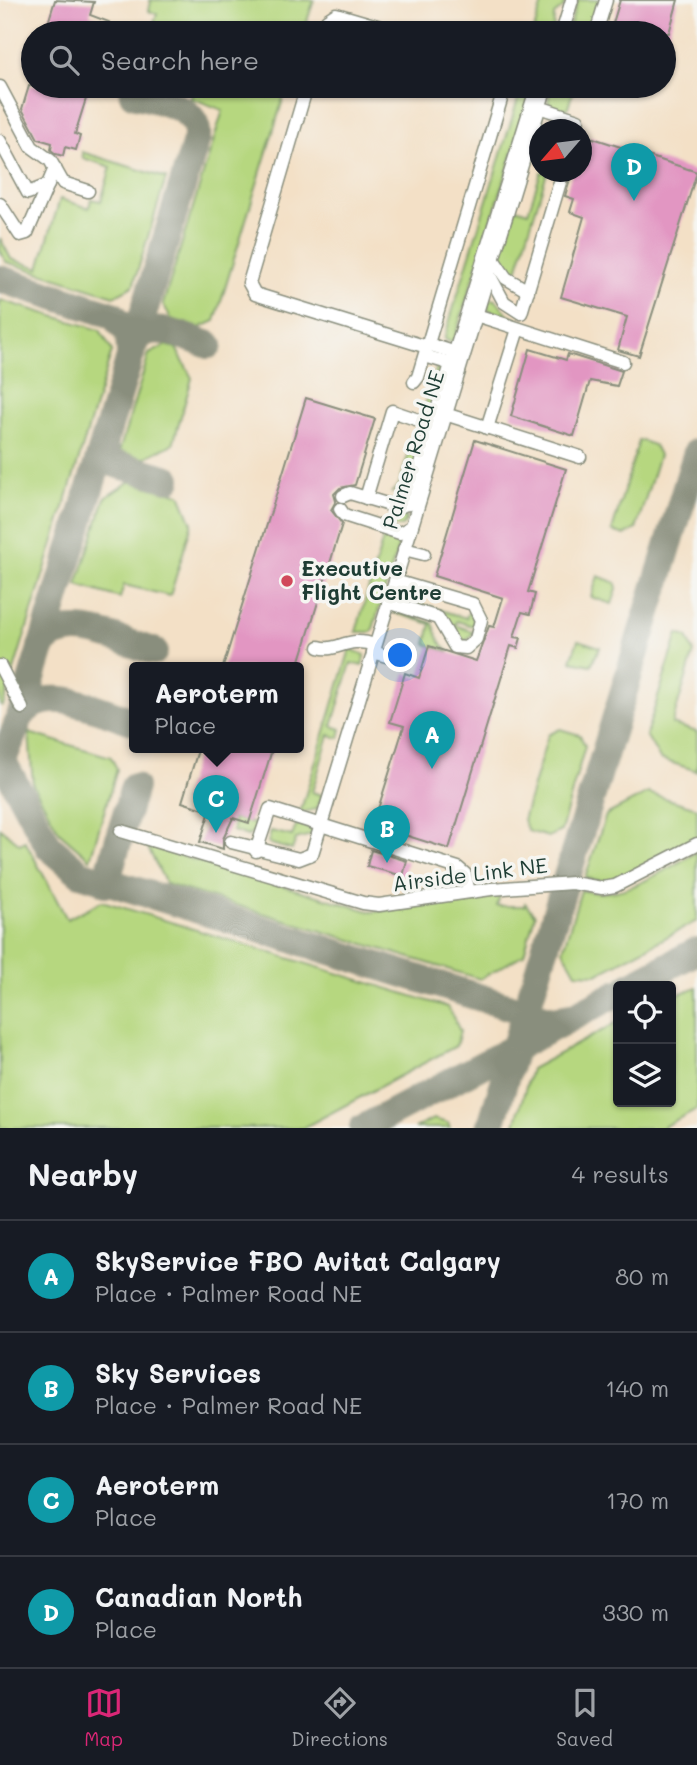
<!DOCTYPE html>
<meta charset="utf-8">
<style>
body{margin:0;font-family:Mali,sans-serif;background:#242831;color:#f1f3f6}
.controls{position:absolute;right:21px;bottom:21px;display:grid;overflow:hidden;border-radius:7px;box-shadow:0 2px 5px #0004}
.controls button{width:63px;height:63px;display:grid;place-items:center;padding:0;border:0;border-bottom:2px solid #363941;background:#171b24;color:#f1f3f6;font:35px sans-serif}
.compass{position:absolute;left:529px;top:119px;width:63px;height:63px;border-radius:50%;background:#171b24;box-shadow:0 2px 5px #0004;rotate:242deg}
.you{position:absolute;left:401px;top:656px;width:24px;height:24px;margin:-18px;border:5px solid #fff;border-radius:50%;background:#1a73e8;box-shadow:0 0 0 10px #1a73e833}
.badge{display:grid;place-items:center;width:46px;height:46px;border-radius:50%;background:#db2777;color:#fff;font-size:23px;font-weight:700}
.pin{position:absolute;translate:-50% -58px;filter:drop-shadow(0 2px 4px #0008)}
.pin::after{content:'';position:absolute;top:37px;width:24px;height:21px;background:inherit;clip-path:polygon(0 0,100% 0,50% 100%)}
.popup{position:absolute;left:129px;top:662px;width:175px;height:91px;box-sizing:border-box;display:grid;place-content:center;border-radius:7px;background:#171b24;filter:drop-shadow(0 2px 5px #0005);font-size:23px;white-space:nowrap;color:#9ea1a6}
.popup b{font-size:26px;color:#f1f3f6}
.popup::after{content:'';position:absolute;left:50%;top:100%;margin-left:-14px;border:14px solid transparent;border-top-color:#171b24}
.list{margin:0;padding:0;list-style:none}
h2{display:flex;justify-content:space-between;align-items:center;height:91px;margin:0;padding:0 28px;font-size:30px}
h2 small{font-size:23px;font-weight:400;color:#9ea1a6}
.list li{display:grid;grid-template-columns:46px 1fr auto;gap:21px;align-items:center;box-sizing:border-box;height:112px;padding:0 28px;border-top:2px solid #363941}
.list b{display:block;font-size:26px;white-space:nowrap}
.list p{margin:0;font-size:23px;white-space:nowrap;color:#9ea1a6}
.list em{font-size:23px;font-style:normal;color:#9ea1a6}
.icon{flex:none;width:38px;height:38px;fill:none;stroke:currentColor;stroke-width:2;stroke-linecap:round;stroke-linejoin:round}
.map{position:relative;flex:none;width:697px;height:1128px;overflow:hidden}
.search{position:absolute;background:#171b24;box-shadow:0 2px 5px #0004;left:21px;right:21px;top:21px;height:77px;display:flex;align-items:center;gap:18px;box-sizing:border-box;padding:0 24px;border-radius:38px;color:#9ea1a6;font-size:26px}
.sheet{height:539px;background:#171b24}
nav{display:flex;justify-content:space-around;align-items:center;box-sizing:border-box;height:98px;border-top:2px solid #363941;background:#171b24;font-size:19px;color:#9ea1a6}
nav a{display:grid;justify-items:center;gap:4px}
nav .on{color:#db2777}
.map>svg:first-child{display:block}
</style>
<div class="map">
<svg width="697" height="1128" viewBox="0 0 697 1128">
<rect width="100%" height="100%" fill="#f6f6f2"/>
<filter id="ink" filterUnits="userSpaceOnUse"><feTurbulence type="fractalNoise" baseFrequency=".0143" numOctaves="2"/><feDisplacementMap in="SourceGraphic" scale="14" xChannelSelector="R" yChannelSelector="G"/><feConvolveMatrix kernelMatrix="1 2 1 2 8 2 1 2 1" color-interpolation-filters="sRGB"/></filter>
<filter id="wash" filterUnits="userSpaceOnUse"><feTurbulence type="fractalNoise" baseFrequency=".00686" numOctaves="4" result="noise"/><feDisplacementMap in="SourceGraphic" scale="28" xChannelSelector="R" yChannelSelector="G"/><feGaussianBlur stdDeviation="1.57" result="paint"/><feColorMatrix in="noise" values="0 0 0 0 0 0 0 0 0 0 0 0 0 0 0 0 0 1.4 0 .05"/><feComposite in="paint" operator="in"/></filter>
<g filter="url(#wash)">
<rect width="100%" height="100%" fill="#f3e0c6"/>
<g fill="#b6d77f" stroke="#6a8a5a" stroke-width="2">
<polygon points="148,0 314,0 303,33 127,33 115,29 115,25 142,33 145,23 153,25 157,14 149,11 151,1"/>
<polygon points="543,0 565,1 564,7 554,15 553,33 533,33"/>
<polygon points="578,0 599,0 589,33 567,33"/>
<polygon points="194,86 287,86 215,321 197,329 173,322 163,304 223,110 191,98"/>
<polygon points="522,86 534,86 453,343 444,339"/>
<polygon points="552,86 575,86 568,107 564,110 551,106 548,101"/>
<polygon points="82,152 166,178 133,286 114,296 6,262 0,250 0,238 11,259 39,268 60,199 89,208 91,199 101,201 111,167 83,158"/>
<polygon points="541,172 547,172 515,277 499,259 516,208 528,212"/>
<polygon points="488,299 496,300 508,314 518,319 488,310"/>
<polygon points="0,300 100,330 112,351 3,706 0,705"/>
<polygon points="166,345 176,348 192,378 173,444 142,459 119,452 149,354"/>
<polygon points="438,363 447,366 432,419 422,416"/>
<polygon points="417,427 426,430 413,473 407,472 402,487 391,493 399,485"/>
<polygon points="639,440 654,445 659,455 636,529 625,535 612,531"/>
<polygon points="132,480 180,494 192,523 170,596 124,585 120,598 77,585 105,498"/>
<circle cx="398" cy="519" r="8"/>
<polygon points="384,535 396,538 399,544 372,632 356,632"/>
<polygon points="598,576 616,583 617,589 612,604 591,597"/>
<polygon points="400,589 399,597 466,618 470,610 476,627 457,621 455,625 474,632 466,641 455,639 442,613 398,599"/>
<polygon points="395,610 433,623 440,642 449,652 426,644 431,624 392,612"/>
<polygon points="678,634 687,637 694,652 672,724 697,732 697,771 660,759 646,735"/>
<polygon points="578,640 600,647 591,665 571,661"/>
<polygon points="350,649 365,655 362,666 351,663 332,726 341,729 339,738 329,735 312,792 322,795 317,809 300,813"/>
<polygon points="560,729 580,735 585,746 561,831 548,837 528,831 523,820 548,735"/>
<polygon points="29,733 111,757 117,769 90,859 60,833 33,785"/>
<path d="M648,793L697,808V838C664,856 624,889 585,878L606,815Z"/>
<polygon points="233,818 258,825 258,827 248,836 233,831"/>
<polygon points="297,823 313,830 311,835 296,839 292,850 268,843 271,831 292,836"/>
<polygon points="0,828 20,844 25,841 67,919 102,901 448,1007 460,1031 456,1046 303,1128 0,1128"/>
<polygon points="147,846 372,912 500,895 497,906 524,906 525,903 535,915 524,954 480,979 166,884"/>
<path d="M697,852V921L597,974L576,973L563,950L581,890C623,902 661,871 697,852Z"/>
<polygon points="697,987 697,1109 661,1128 514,1128 531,1069 618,1022 618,1102 671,1102 671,997"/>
<polygon points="433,1119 448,1123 450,1128 415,1128"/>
</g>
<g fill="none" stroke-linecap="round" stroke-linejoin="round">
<g stroke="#898e7d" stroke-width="28">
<polyline points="0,279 113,315 129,334 130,354"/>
<path d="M134,342C150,318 186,338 209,345"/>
<polyline points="105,437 104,451 113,463 168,479"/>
<path d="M41,647C66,611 121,642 154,651"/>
<path d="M20,717C45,681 99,711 133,721"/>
<polyline points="0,756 49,847 80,873 552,1020 571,1017"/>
<path d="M0,768L20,717L197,138C200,105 157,101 133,94"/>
<polyline points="106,883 134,787"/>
<polyline points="630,986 697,951"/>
<polyline points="363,1128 618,993"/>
<polyline points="490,1128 697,452"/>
</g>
</g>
<g id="blocks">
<g fill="#e296c2">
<polygon points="55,0 94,2 90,15 109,22 106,33 45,33"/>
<polygon points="620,0 678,0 669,33 610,33"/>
<polygon points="29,86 90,86 75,134 80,136 76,150 65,147 63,156 56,154 51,150 52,143 38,139 22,109"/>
<polygon points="590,137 697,172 639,356 618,350 627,317 561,297 584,217 570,212 574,199 565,196 572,172 582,172"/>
<polygon points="530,349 566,360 568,354 622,371 617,386 590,381 574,436 511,416"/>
<polygon points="306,398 375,419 355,485 340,488 334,494 336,501 331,510 342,524 298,667 223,667"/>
<polygon points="475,440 566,469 528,592 535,594 530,614 522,612 514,637 521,638 518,648 511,646 449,849 373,825 404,726 390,722 405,673 419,678 429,646 476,661 489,626 494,627 503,598 434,576"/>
<polygon points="199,747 273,747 249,823 233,818 223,839 223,849 200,842 210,811 182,802"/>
<polygon points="371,850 407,861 403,876 367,866"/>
</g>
</g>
</g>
<g filter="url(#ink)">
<use href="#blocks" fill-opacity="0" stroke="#898e7d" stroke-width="2"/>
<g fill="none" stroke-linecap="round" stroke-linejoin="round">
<defs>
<g id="minor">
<polyline points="323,33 327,20 336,14 401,33"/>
<polyline points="562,33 572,0"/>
<polyline points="596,33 606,0"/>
<polyline points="307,86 249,283 255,294 427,347"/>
<polyline points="0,87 32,147 50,160 63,183 88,191"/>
<polyline points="539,107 578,120 575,130"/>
<polyline points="0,141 28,193 48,185"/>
<polyline points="0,204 20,235 27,233 55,168"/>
<polyline points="493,259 506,278 528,291"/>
<polyline points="489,274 504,302 521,313 563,172"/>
<polyline points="476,315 623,362"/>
<polyline points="428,344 459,354"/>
<polyline points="425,356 458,366"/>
<polyline points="414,382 418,377 505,86"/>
<polyline points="445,414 580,457"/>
<polyline points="487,428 518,329"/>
<polyline points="343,496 350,493 393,506 409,504"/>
<polyline points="366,498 392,411 439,427"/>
<polyline points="402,506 410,497 537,86"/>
<polyline points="340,509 344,515 400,533 411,527"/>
<polyline points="404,549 424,554"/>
<polyline points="388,602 438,618 455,647 466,648 476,639 481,620 473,604 395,581"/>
<path d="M319,647C338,653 346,635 375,645"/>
<polyline points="373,652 397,659"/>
<polyline points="0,666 22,708"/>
<polyline points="121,831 363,903 379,905 491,889 572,883 602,888 615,886 697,844"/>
<polyline points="231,842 299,859 312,854 546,86"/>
<polyline points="256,851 270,809 458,868 465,874 469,892"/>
</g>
</defs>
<use href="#minor" stroke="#898e7d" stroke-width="15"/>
<use href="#minor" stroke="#fff" stroke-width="12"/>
</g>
</g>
<circle fill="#d1495b" stroke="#f6f6f2" stroke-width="2.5" cx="287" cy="581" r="7"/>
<g text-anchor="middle" stroke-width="7" stroke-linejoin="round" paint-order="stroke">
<g font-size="21" fill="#1f3d34" stroke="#f6f6f2">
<text transform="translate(414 450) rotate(-73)" y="7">Palmer Road NE</text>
<text transform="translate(470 875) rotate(-7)" y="7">Airside Link NE</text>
</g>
<g font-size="21" font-weight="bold" fill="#1f3d34" stroke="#f6f6f2" text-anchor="start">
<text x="301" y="576">Executive<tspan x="301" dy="24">Flight Centre</tspan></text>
</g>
</g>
</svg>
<div class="controls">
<button><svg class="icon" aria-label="locate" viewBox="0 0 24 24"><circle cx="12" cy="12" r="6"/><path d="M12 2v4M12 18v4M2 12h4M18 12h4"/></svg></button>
<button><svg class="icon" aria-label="layers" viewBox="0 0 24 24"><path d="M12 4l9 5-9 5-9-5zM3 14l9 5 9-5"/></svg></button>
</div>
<svg class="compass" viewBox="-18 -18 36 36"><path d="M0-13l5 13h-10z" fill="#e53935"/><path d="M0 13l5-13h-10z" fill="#9ea1a6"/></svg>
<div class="you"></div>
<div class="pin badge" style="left:432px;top:769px;background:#0f9aa8">A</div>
<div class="pin badge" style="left:387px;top:863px;background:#0f9aa8">B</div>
<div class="pin badge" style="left:216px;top:833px;background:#0f9aa8">C</div>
<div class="popup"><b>Aeroterm</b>Place</div>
<div class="pin badge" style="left:634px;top:201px;background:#0f9aa8">D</div>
<div class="search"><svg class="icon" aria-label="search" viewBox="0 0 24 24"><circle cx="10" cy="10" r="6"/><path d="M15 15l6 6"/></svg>Search here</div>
</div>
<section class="sheet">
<h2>Nearby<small>4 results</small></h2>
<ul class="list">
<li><span class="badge" style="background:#0f9aa8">A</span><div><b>SkyService FBO Avitat Calgary</b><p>Place · Palmer Road NE</p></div><em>80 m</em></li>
<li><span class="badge" style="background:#0f9aa8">B</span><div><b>Sky Services</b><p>Place · Palmer Road NE</p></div><em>140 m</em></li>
<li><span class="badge" style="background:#0f9aa8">C</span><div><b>Aeroterm</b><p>Place</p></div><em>170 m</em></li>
<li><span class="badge" style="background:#0f9aa8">D</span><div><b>Canadian North</b><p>Place</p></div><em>330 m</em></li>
</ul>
</section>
<nav>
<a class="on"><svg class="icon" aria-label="map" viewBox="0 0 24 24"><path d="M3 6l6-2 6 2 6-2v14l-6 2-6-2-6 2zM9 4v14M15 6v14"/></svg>Map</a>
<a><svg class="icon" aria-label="directions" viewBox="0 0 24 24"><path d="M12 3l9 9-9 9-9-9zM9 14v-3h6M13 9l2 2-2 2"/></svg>Directions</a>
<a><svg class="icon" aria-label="saved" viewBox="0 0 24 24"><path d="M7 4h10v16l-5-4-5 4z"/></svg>Saved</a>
</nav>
